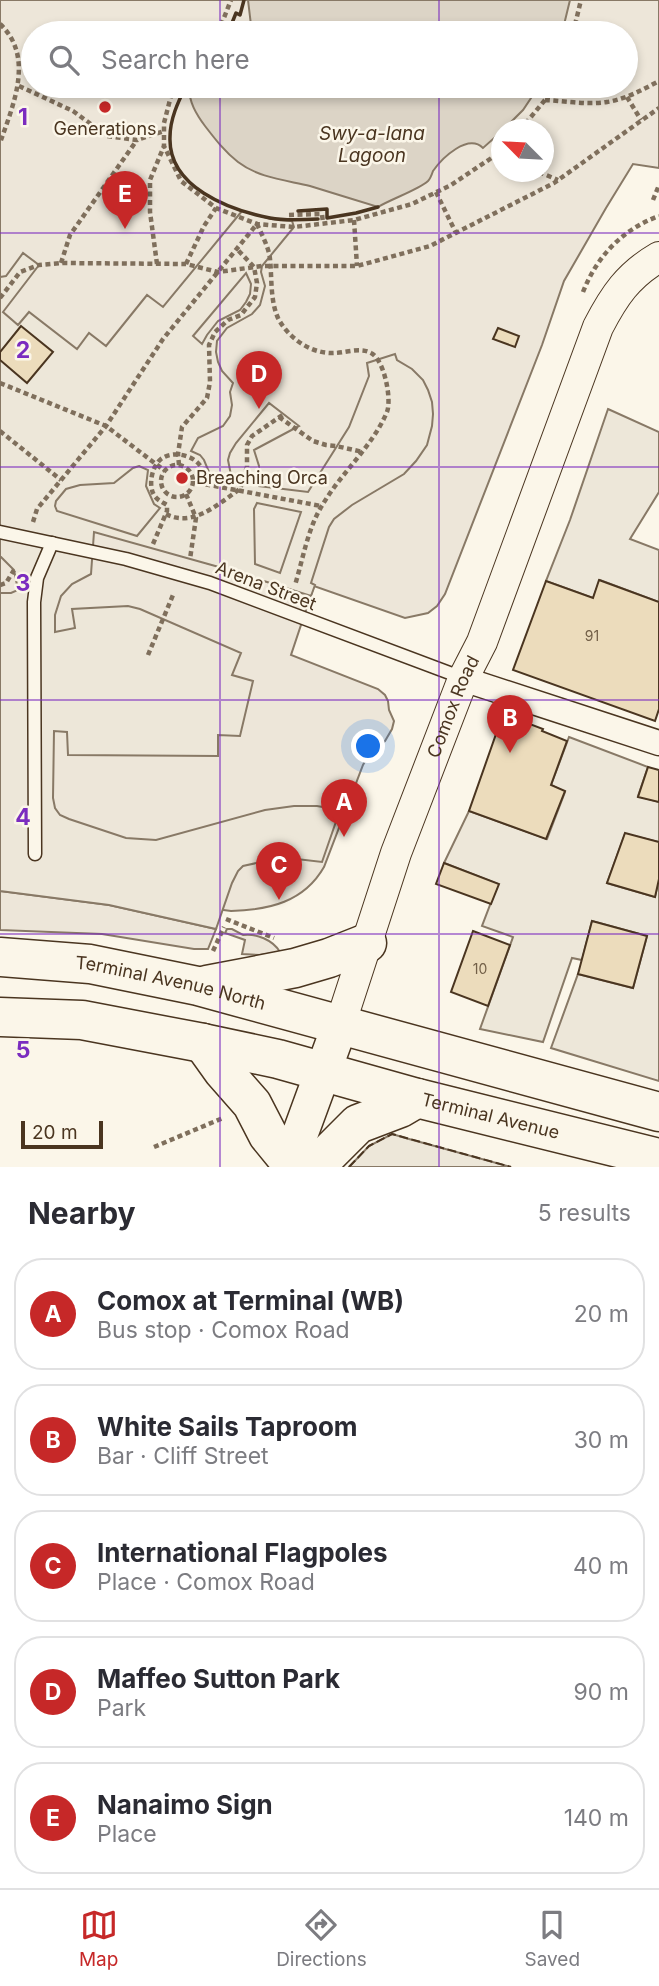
<!DOCTYPE html>
<meta charset="utf-8">
<style>
body{margin:0;font-family:Inter,sans-serif;background:#f2f2f3;color:#2b2b33}
.compass{position:absolute;left:491px;top:119px;width:63px;height:63px;border-radius:50%;background:#fff;box-shadow:0 4px 10px #0003;rotate:294deg}
.scale{position:absolute;left:21px;bottom:18px;width:82px;box-sizing:border-box;padding-left:7px;border:4px solid #4a3520;border-top:0;font-size:19px;line-height:24px;white-space:nowrap;color:#4a3520;-webkit-text-stroke:5px #fbf6e9;paint-order:stroke}
.you{position:absolute;left:369px;top:747px;width:24px;height:24px;margin:-18px;border:5px solid #fff;border-radius:50%;background:#1a73e8;box-shadow:0 0 0 10px #1a73e833}
.badge{display:grid;place-items:center;width:46px;height:46px;border-radius:50%;background:#c62828;color:#fff;font-size:23px;font-weight:700}
.pin{position:absolute;translate:-50% -58px;filter:drop-shadow(0 2px 4px #0008)}
.pin::after{content:'';position:absolute;top:37px;width:24px;height:21px;background:inherit;clip-path:polygon(0 0,100% 0,50% 100%)}
.list{margin:0;padding:0;list-style:none}
h2{display:flex;justify-content:space-between;align-items:center;height:91px;margin:0;padding:0 28px;font-size:30px}
h2 small{font-size:23px;font-weight:400;color:#7c7c81}
.list li{display:grid;grid-template-columns:46px 1fr auto;gap:21px;align-items:center;box-sizing:border-box;height:112px;margin:0 14px 14px;padding:0 14px;border:2px solid #e1e1e2;border-radius:28px}
.list b{display:block;font-size:26px;white-space:nowrap}
.list p{margin:0;font-size:23px;white-space:nowrap;color:#7c7c81}
.list em{font-size:23px;font-style:normal;color:#7c7c81}
.icon{flex:none;width:38px;height:38px;fill:none;stroke:currentColor;stroke-width:2;stroke-linecap:round;stroke-linejoin:round}
.map{position:relative;flex:none;width:659px;height:1167px;overflow:hidden}
.search{position:absolute;background:#fff;box-shadow:0 4px 10px #0003;left:21px;right:21px;top:21px;height:77px;display:flex;align-items:center;gap:18px;box-sizing:border-box;padding:0 24px;border-radius:38px;color:#7c7c81;font-size:26px}
.sheet{height:721px;background:#fff}
nav{display:flex;justify-content:space-around;align-items:center;box-sizing:border-box;height:98px;border-top:2px solid #e1e1e2;background:#fff;font-size:19px;color:#7c7c81}
nav a{display:grid;justify-items:center;gap:4px}
nav .on{color:#c62828}
.map>svg:first-child{display:block}
</style>
<div class="map">
<svg width="659" height="1167" viewBox="0 0 659 1167">
<rect width="100%" height="100%" fill="#fbf6e9"/>
<g fill="#ede6d9" stroke="#887966" stroke-width="2" fill-rule="evenodd">
<path d="M0,0H659V168L633,164L606,208L564,281L542,345L445,594L437,606L428,613L405,618L314,586L291,655L378,689L385,695L388,701L389,710L394,721L392,729L385,741L368,756L363,765L324,867C304,902 269,910 231,911L96,893L0,858ZM33,33H626V86H33ZM502,130H544V172H502Z"/>
<polygon points="0,891 109,905 216,929 208,949 194,949 102,934 0,930"/>
<path d="M227,929H232L243,935C256,933 273,940 280,952L260,955L242,954L245,940L225,933Z"/>
</g>
<g fill="#ede7d9" stroke="#887966" stroke-width="2" fill-rule="evenodd">
<path d="M242,211L271,219L292,221L294,227L262,266L261,272L265,286L260,305L252,314L227,328L217,341L216,352L218,362L222,371L233,383L230,392L232,405L230,416L223,426L198,438L191,451L200,455L204,460L211,477L231,475L228,460L230,453L236,443L269,403L299,426L254,450L259,466V486L308,492L349,427L369,376L367,363L395,354L397,360L412,369L423,380L428,390L432,402L433,414L432,426L427,445L416,461L404,474L352,505L334,519L329,527L311,583L315,585L311,596L226,569L94,532L91,574L72,584L61,596L55,615V632L75,628L72,609L128,606L140,609L241,653L232,675L253,681L240,736L218,735V756L68,755L67,732L54,731L53,798L55,808L60,815L69,819L126,838L156,840L265,810L294,806H317L340,810L322,862L288,858L270,860L243,866L238,871L232,883L216,929L109,905L0,891V593H11L18,590L14,570L0,556V277L6,276L23,253L39,265L3,312L18,325L29,312L77,349L89,333L106,346L147,295L163,307ZM246,273L251,284L250,294L246,302L240,310L218,321L207,335L202,344L193,336ZM139,466L148,470L146,486L154,504L160,508L137,536L57,511L55,506L56,501L66,489L80,485L114,483L133,468ZM257,503L301,512L280,573L255,564L254,509Z"/>
<polygon points="608,409 659,432 659,492 630,539 659,550 659,602 600,580 593,598 546,581 570,520"/>
<polygon points="569,737 648,767 638,796 659,802 659,842 625,834 607,883 655,897 659,879 659,1081 551,1048 578,974 633,988 647,936 592,921 582,960 572,958 543,1042 480,1029 513,937 482,926 498,884 444,863 469,811 547,839 565,792 551,785"/>
<polygon points="392,1134 409,1139 511,1167 349,1167 369,1146"/>
</g>
<g fill="#dcd4c6" stroke="#887966" stroke-width="2">
<polygon points="248,0 570,0 562,33 247,33 251,25"/>
<path d="M199,86H539L523,110L504,129L502,130L501,132L483,148C468,133 442,158 433,171C432,174 430,179 428,181C418,190 391,199 378,207C355,200 333,193 310,186C285,180 259,178 238,162C225,152 215,139 205,126C196,114 189,102 189,87Z"/>
</g>
<g fill="#ecdcbc" stroke="#4a3520" stroke-width="2">
<polygon points="21,326 53,352 27,383 0,360 0,352"/>
<polygon points="498,328 519,336 515,347 493,339"/>
<polygon points="599,580 659,602 659,709 655,721 513,670 546,581 593,598"/>
<polygon points="506,715 543,729 542,731 567,741 551,785 565,791 546,839 469,811 502,717 505,718"/>
<polygon points="648,767 659,770 659,802 638,797"/>
<polygon points="625,833 659,842 659,879 655,897 607,883"/>
<polygon points="444,863 499,884 491,904 436,884"/>
<polygon points="592,921 647,936 633,988 578,974"/>
<polygon points="473,931 510,945 488,1006 451,992"/>
</g>
<g fill="none" stroke-linecap="round" stroke-linejoin="round">
<defs>
<g id="service">
<polyline points="0,532 126,559 210,583 463,678"/>
<polyline points="35,854 34,602 37,578 52,543"/>
</g>
<polyline id="minor" points="463,679 659,743"/>
<g id="tertiary">
<path id="s1" d="M340,1025L396,853L463,679L482,642L598,327C614,296 628,275 659,257"/>
</g>
<polyline id="secondary" points="288,1167 340,1025"/>
<g id="trunk">
<path id="s2" d="M0,957L90,964L198,986L659,1112"/>
<polyline points="207,985 295,968 329,958 367,943"/>
<path id="s3" d="M0,1017L82,1020L203,1043L278,1059L417,1098L659,1158"/>
<polyline points="203,1043 223,1071 252,1104 268,1135 290,1162 323,1159 358,1124 400,1108 417,1098"/>
</g>
</defs>
<use href="#service" stroke="#4a3520" stroke-width="15"/>
<use href="#minor" stroke="#4a3520" stroke-width="27"/>
<use href="#tertiary" stroke="#4a3520" stroke-width="32"/>
<use href="#secondary" stroke="#4a3520" stroke-width="38"/>
<use href="#trunk" stroke="#4a3520" stroke-width="41"/>
<g stroke="#7f6f5c" stroke-width="4.5" stroke-dasharray="5 3.5" stroke-linecap="butt">
<path d="M0,24C35,57 13,105 0,143"/>
<polyline points="218,33 231,0"/>
<polyline points="573,33 581,0"/>
<polyline points="19,86 73,111 107,136 137,140 164,131"/>
<polyline points="176,86 171,96 164,123 164,146 181,181 216,208 257,224 294,227 354,220 412,204 451,185 502,151"/>
<polyline points="627,97 641,120"/>
<path d="M545,100C565,101 587,105 607,102C626,99 642,90 659,81"/>
<polyline points="520,130 545,100 554,86"/>
<polyline points="539,172 558,180"/>
<polyline points="436,192 456,233"/>
<polyline points="653,200 659,185"/>
<polyline points="289,215 322,214 323,223"/>
<polyline points="354,220 357,266"/>
<polyline points="61,263 70,235 137,140"/>
<polyline points="157,264 150,212 150,180 164,146"/>
<polyline points="186,264 204,226 216,208"/>
<path d="M583,292C597,256 623,229 659,216"/>
<polyline points="0,298 20,272 39,265 61,263 186,264 218,272 262,266 357,266 430,246 554,183 659,108"/>
<polyline points="0,383 106,426 165,471"/>
<polyline points="279,417 313,441 326,445 336,446 363,452"/>
<polyline points="0,431 61,480"/>
<polyline points="179,465 178,454 182,427 207,398 210,382 209,345 215,332 228,320 241,315 255,297 257,283 254,267 237,249"/>
<circle cx="177" cy="481" r="16"/>
<polyline points="186,494 196,518 190,559"/>
<path d="M166,514C193,528 218,504 240,489L247,467V445L252,436L284,414"/>
<path d="M33,522L37,509L106,426L163,339L257,224C262,235 269,248 270,259C272,278 270,300 278,318C288,338 311,354 334,353C345,353 360,347 371,353C384,359 392,399 387,412C372,447 342,472 323,504C308,527 303,559 295,585"/>
<path d="M153,544L167,511V505C162,502 157,500 154,495C148,485 152,466 161,459C173,450 194,455 201,467C203,472 204,478 204,484L321,506"/>
<polyline points="0,585 6,583 14,570"/>
<polyline points="148,655 173,595"/>
<polyline points="226,919 274,938"/>
<polyline points="213,951 224,927"/>
<polyline points="154,1147 223,1118"/>
</g>
<use href="#service" stroke="#fbf6e9" stroke-width="12"/>
<use href="#minor" stroke="#fbf6e9" stroke-width="24"/>
<use href="#tertiary" stroke="#fbf6e9" stroke-width="30"/>
<use href="#secondary" stroke="#fbf6e9" stroke-width="35"/>
<use href="#trunk" stroke="#fbf6e9" stroke-width="38"/>
<polyline stroke="#4a3520" stroke-width="2" stroke-dasharray="9 3.5" stroke-linecap="butt" points="349,1167 369,1146 392,1134 511,1167"/>
<g stroke="#4a3520" stroke-width="3.5">
<polyline points="228,33 236,13 240,15 244,0"/>
<path d="M186,86C178,102 170,119 170,137C168,187 229,210 270,218C285,221 302,220 318,219"/>
<polyline points="298,211 327,209 327,218 356,213 378,207"/>
</g>
</g>
<path fill="none" stroke="#7b2cbf" stroke-width="2" stroke-opacity="0.55" d="M220,0V33M439,0V33M220,86V1167M439,86V1167M0,233H659M0,467H659M0,700H659M0,934H659"/>
<g fill="#c62828" stroke="#fbf6e9" stroke-width="2.5">
<circle cx="105" cy="107" r="7"/>
<circle cx="182" cy="478" r="7"/>
</g>
<g text-anchor="middle" stroke-width="5" stroke-linejoin="round" paint-order="stroke">
<g font-size="14" fill="#725f47">
<text x="592" y="641">91</text>
<text x="480" y="974">10</text>
</g>
<g font-size="18" fill="#4a3520" stroke="#fbf6e9">
<text x="105" y="135">Generations</text>
<text x="196" y="484" text-anchor="start">Breaching Orca</text>
</g>
<g font-size="18" fill="#4a3520" stroke="#fbf6e9">
<text transform="translate(266 586) rotate(21)" y="6">Arena Street</text>
<text dy="6" stroke="none"><textPath href="#s1" startOffset="338">Comox Road</textPath></text>
<text dy="6" stroke="none"><textPath href="#s2" startOffset="173">Terminal Avenue North</textPath></text>
<text dy="6" stroke="none"><textPath href="#s3" startOffset="502">Terminal Avenue</textPath></text>
</g>
<g font-size="19" font-style="italic" fill="#4a3520" stroke="#fbf6e9">
<text x="372" y="140">Swy-a-lana<tspan x="372" dy="22">Lagoon</tspan></text>
</g>
</g>
<g font-size="23" text-anchor="middle" font-weight="bold" fill="#7b2cbf" stroke="#fbf6e9" stroke-width="5" stroke-linejoin="round" paint-order="stroke">
<text x="23" y="125">1</text>
<text x="23" y="358">2</text>
<text x="23" y="591">3</text>
<text x="23" y="825">4</text>
<text x="23" y="1058">5</text>
</g>
</svg>
<svg class="compass" viewBox="-18 -18 36 36"><path d="M0-13l5 13h-10z" fill="#e53935"/><path d="M0 13l5-13h-10z" fill="#7c7c81"/></svg>
<div class="scale">20 m</div>
<div class="you"></div>
<div class="pin badge" style="left:344px;top:837px">A</div>
<div class="pin badge" style="left:510px;top:753px">B</div>
<div class="pin badge" style="left:279px;top:900px">C</div>
<div class="pin badge" style="left:259px;top:409px">D</div>
<div class="pin badge" style="left:125px;top:229px">E</div>
<div class="search"><svg class="icon" aria-label="search" viewBox="0 0 24 24"><circle cx="10" cy="10" r="6"/><path d="M15 15l6 6"/></svg>Search here</div>
</div>
<section class="sheet">
<h2>Nearby<small>5 results</small></h2>
<ul class="list">
<li><span class="badge">A</span><div><b>Comox at Terminal (WB)</b><p>Bus stop · Comox Road</p></div><em>20 m</em></li>
<li><span class="badge">B</span><div><b>White Sails Taproom</b><p>Bar · Cliff Street</p></div><em>30 m</em></li>
<li><span class="badge">C</span><div><b>International Flagpoles</b><p>Place · Comox Road</p></div><em>40 m</em></li>
<li><span class="badge">D</span><div><b>Maffeo Sutton Park</b><p>Park</p></div><em>90 m</em></li>
<li><span class="badge">E</span><div><b>Nanaimo Sign</b><p>Place</p></div><em>140 m</em></li>
</ul>
</section>
<nav>
<a class="on"><svg class="icon" aria-label="map" viewBox="0 0 24 24"><path d="M3 6l6-2 6 2 6-2v14l-6 2-6-2-6 2zM9 4v14M15 6v14"/></svg>Map</a>
<a><svg class="icon" aria-label="directions" viewBox="0 0 24 24"><path d="M12 3l9 9-9 9-9-9zM9 14v-3h6M13 9l2 2-2 2"/></svg>Directions</a>
<a><svg class="icon" aria-label="saved" viewBox="0 0 24 24"><path d="M7 4h10v16l-5-4-5 4z"/></svg>Saved</a>
</nav>
